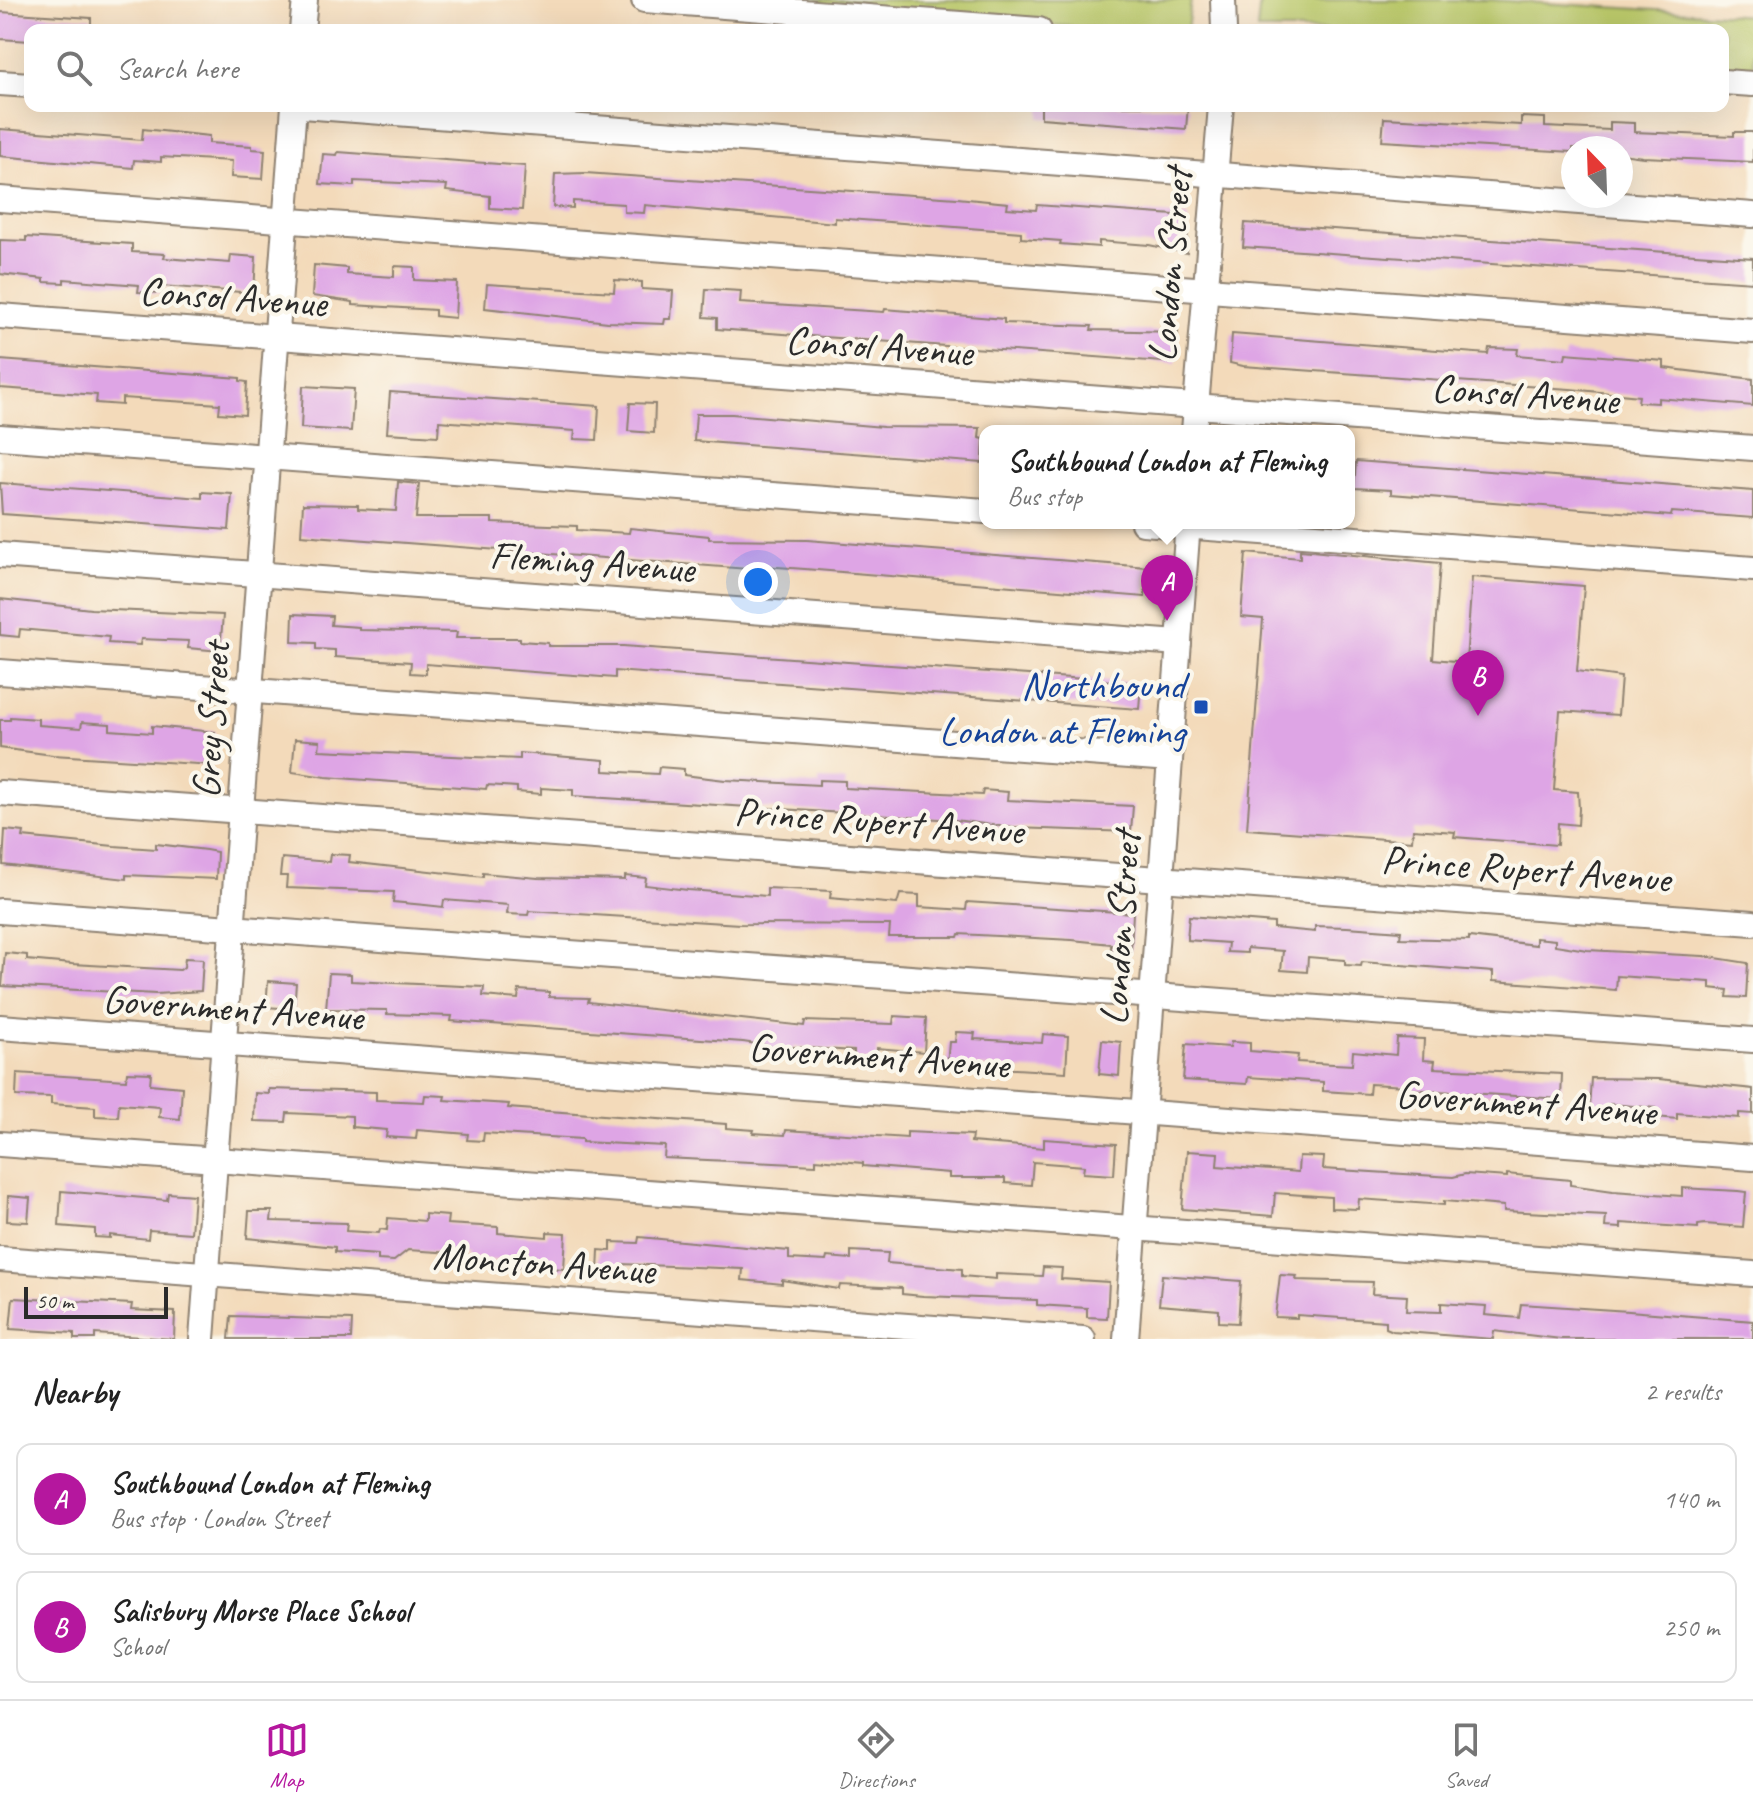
<!DOCTYPE html>
<meta charset="utf-8">
<style>
body{margin:0;font-family:Caveat,sans-serif;background:#f2f2f2;color:#222}
.compass{position:absolute;left:1561px;top:136px;width:72px;height:72px;border-radius:50%;background:#fff;box-shadow:0 8px 32px #0002;rotate:337deg}
.scale{position:absolute;left:24px;bottom:20px;width:144px;box-sizing:border-box;padding-left:8px;border:4px solid #2b2b2b;border-top:0;font-size:22px;line-height:28px;white-space:nowrap;color:#2b2b2b;-webkit-text-stroke:6px #fbf7ec;paint-order:stroke}
.you{position:absolute;left:758px;top:582px;width:28px;height:28px;margin:-20px;border:6px solid #fff;border-radius:50%;background:#1a73e8;box-shadow:0 0 0 12px #1a73e833}
.badge{display:grid;place-items:center;width:52px;height:52px;border-radius:50%;background:#b5179e;color:#fff;font-size:26px;font-weight:700}
.pin{position:absolute;translate:-50% -66px;filter:drop-shadow(0 2px 4px #0008)}
.pin::after{content:'';position:absolute;top:42px;width:28px;height:24px;background:inherit;clip-path:polygon(0 0,100% 0,50% 100%)}
.popup{position:absolute;left:979px;top:425px;width:376px;height:104px;box-sizing:border-box;display:grid;place-content:center;border-radius:16px;background:#fff;filter:drop-shadow(0 2px 6px #0005);font-size:26px;white-space:nowrap;color:#767676}
.popup b{font-size:30px;color:#222}
.popup::after{content:'';position:absolute;left:50%;top:100%;margin-left:-16px;border:16px solid transparent;border-top-color:#fff}
.list{margin:0;padding:0;list-style:none}
h2{display:flex;justify-content:space-between;align-items:center;height:104px;margin:0;padding:0 32px;font-size:34px}
h2 small{font-size:26px;font-weight:400;color:#767676}
.list li{display:grid;grid-template-columns:52px 1fr auto;gap:24px;align-items:center;box-sizing:border-box;height:112px;margin:0 16px 16px;padding:0 16px;border:2px solid #e0e0e0;border-radius:16px}
.list b{display:block;font-size:30px;white-space:nowrap}
.list p{margin:0;font-size:26px;white-space:nowrap;color:#767676}
.list em{font-size:26px;font-style:normal;color:#767676}
.icon{flex:none;width:44px;height:44px;fill:none;stroke:currentColor;stroke-width:2;stroke-linecap:round;stroke-linejoin:round}
.map{position:relative;flex:none;width:1753px;height:1339px;overflow:hidden}
.search{position:absolute;background:#fff;box-shadow:0 8px 32px #0002;left:24px;right:24px;top:24px;height:88px;display:flex;align-items:center;gap:20px;box-sizing:border-box;padding:0 28px;border-radius:16px;color:#767676;font-size:30px}
.sheet{height:360px;background:#fff}
nav{display:flex;justify-content:space-around;align-items:center;box-sizing:border-box;height:112px;border-top:2px solid #e0e0e0;background:#fff;font-size:22px;color:#767676}
nav a{display:grid;justify-items:center;gap:4px}
nav .on{color:#b5179e}
.map>svg:first-child{display:block}
</style>
<div class="map">
<svg width="1753" height="1339" viewBox="0 0 1753 1339">
<rect width="100%" height="100%" fill="#fbf7ec"/>
<filter id="ink" filterUnits="userSpaceOnUse"><feTurbulence type="fractalNoise" baseFrequency=".0125" numOctaves="2"/><feDisplacementMap in="SourceGraphic" scale="16" xChannelSelector="R" yChannelSelector="G"/><feConvolveMatrix kernelMatrix="1 2 1 2 8 2 1 2 1" color-interpolation-filters="sRGB"/></filter>
<filter id="wash" filterUnits="userSpaceOnUse"><feTurbulence type="fractalNoise" baseFrequency=".006" numOctaves="4" result="noise"/><feDisplacementMap in="SourceGraphic" scale="32" xChannelSelector="R" yChannelSelector="G"/><feGaussianBlur stdDeviation="1.8" result="paint"/><feColorMatrix in="noise" values="0 0 0 0 0 0 0 0 0 0 0 0 0 0 0 0 0 1.4 0 .05"/><feComposite in="paint" operator="in"/></filter>
<g filter="url(#wash)">
<rect width="100%" height="100%" fill="#f3daba"/>
<g fill="#b9c769" stroke="#72794a" stroke-width="2">
<polygon points="719,0 1191,0 1187,30 1115,30"/>
<polygon points="1260,0 1492,0 1753,16 1753,78 1723,76 1723,30 1257,30"/>
</g>
<g id="blocks">
<g fill="#dea5e5">
<polygon points="0,12 91,18 91,30 30,30 30,41 0,39"/>
<polygon points="1041,106 1188,106 1186,129 1041,118"/>
<polygon points="1521,117 1545,118 1545,127 1610,130 1610,122 1634,123 1634,132 1734,136 1734,132 1753,132 1753,162 1643,157 1621,154 1621,148 1573,148 1573,152 1382,141 1384,118 1521,125"/>
<polygon points="0,129 142,140 143,129 209,136 209,143 252,146 252,149 265,150 263,179 231,177 232,161 161,157 161,162 134,160 133,168 0,156"/>
<polygon points="338,152 525,166 522,210 490,208 490,196 446,191 447,185 354,181 354,186 320,184 323,154 337,155"/>
<polygon points="585,173 957,198 1008,203 1007,208 1036,210 1037,205 1188,216 1187,253 1149,245 1099,241 1099,247 1060,244 1061,241 1021,238 1021,232 889,222 835,218 835,223 645,205 644,213 624,212 624,204 573,201 573,208 553,207 555,174"/>
<polygon points="1245,223 1753,258 1753,282 1243,247"/>
<polygon points="26,237 132,244 132,252 165,254 164,258 230,263 231,255 256,257 254,293 162,286 162,293 138,292 139,285 64,279 64,283 44,282 44,279 0,274 0,240 26,241"/>
<polygon points="314,265 347,268 347,274 394,277 394,266 414,267 414,280 457,282 455,318 435,316 435,310 353,305 353,302 312,296"/>
<polygon points="615,280 642,282 642,289 673,291 671,319 665,319 664,324 608,322 485,308 487,284 614,292"/>
<polygon points="706,289 741,291 740,303 884,312 885,309 1004,319 1004,323 1092,326 1091,330 1178,332 1176,363 717,329 717,318 704,317"/>
<polygon points="1232,334 1488,354 1489,348 1518,349 1517,355 1565,359 1566,353 1664,361 1664,368 1753,379 1753,406 1658,398 1658,403 1638,402 1639,396 1570,389 1243,366 1230,363"/>
<polygon points="0,360 240,378 240,381 247,382 245,415 219,413 220,404 122,398 122,405 96,403 97,395 0,388"/>
<polygon points="303,386 354,389 351,431 301,428"/>
<polygon points="390,392 599,406 597,440 574,439 575,431 439,421 438,436 387,433"/>
<polygon points="630,403 655,404 654,433 628,431"/>
<polygon points="696,414 732,414 883,427 980,428 979,438 984,439 983,463 694,441"/>
<polygon points="1356,461 1753,491 1753,518 1672,512 1671,516 1391,494 1391,490 1354,488"/>
<polygon points="398,482 419,484 416,518 492,518 492,523 577,526 577,530 629,533 630,528 709,536 709,539 807,540 1147,567 1145,597 805,569 748,565 748,569 301,535 303,504 358,505 358,509 396,511"/>
<polygon points="0,483 202,498 202,492 232,494 229,530 2,514"/>
<polygon points="1300,550 1440,563 1433,659 1466,662 1472,577 1584,586 1577,671 1621,677 1618,715 1560,711 1554,790 1578,792 1579,809 1578,825 1558,823 1557,845 1454,837 1455,832 1413,829 1412,841 1247,829 1263,619 1241,617 1246,553 1300,558"/>
<polygon points="0,599 91,609 223,615 220,651 188,648 189,641 141,639 140,645 108,643 109,637 20,629 19,637 0,635"/>
<polygon points="293,614 332,616 331,625 359,627 359,630 457,632 456,638 520,638 520,641 548,643 548,646 623,646 1141,683 1139,709 615,671 615,678 426,664 426,674 410,673 411,662 335,657 335,650 316,649 316,643 292,642"/>
<polygon points="10,717 38,719 38,725 81,728 82,722 110,724 110,730 152,733 152,726 215,732 213,765 53,755 0,748 0,720 10,720"/>
<polygon points="295,739 320,741 319,750 520,759 520,753 604,760 604,771 658,774 659,767 684,769 684,775 725,780 819,785 819,780 845,781 845,788 982,795 983,790 1008,792 1007,800 1133,806 1131,832 1014,828 955,820 573,796 573,790 541,788 541,794 517,792 517,787 487,785 486,789 326,777 292,772"/>
<polygon points="5,830 24,832 23,837 114,846 156,849 156,844 206,850 217,852 216,879 126,875 126,879 3,865"/>
<polygon points="330,854 350,855 349,862 483,877 483,873 538,878 625,880 625,876 646,878 645,885 688,890 767,896 767,888 831,891 830,898 897,904 900,894 919,895 919,907 966,910 967,902 1133,913 1131,951 1111,950 1111,944 1072,940 959,934 958,937 889,937 890,925 740,924 529,911 528,915 507,914 508,905 444,900 443,907 425,905 393,902 394,892 286,888 287,876 280,876 282,858 329,862"/>
<polygon points="1189,916 1274,923 1274,928 1315,932 1315,926 1347,927 1401,931 1400,938 1469,940 1469,937 1536,945 1536,938 1555,940 1555,945 1587,950 1703,956 1748,963 1746,998 1727,997 1728,990 1710,988 1710,982 1617,976 1616,990 1493,981 1493,972 1362,962 1361,966 1345,965 1345,960 1308,957 1307,972 1281,970 1283,951 1247,948 1247,953 1227,952 1228,943 1187,940"/>
<polygon points="5,953 27,955 27,960 72,964 180,970 184,967 185,958 203,959 201,991 156,994 2,986"/>
<polygon points="329,973 351,974 351,981 484,987 483,996 518,999 519,990 549,992 549,997 589,998 588,1002 804,1026 805,1021 893,1024 894,1016 926,1018 924,1052 877,1048 877,1061 854,1060 854,1051 793,1047 793,1053 770,1051 770,1046 743,1042 451,1021 452,1016 387,1014 387,1010 326,1009"/>
<polygon points="268,981 296,983 294,1009 266,1007"/>
<polygon points="956,1032 975,1033 974,1039 1042,1043 1043,1034 1068,1036 1066,1072 947,1065 949,1042 955,1042"/>
<polygon points="1397,1038 1424,1039 1423,1060 1435,1061 1434,1068 1562,1074 1561,1099 1406,1089 1406,1086 1370,1084 1369,1094 1323,1091 1323,1082 1248,1077 1247,1084 1183,1080 1186,1044 1230,1047 1231,1042 1250,1043 1250,1051 1298,1055 1297,1062 1352,1065 1353,1051 1396,1055"/>
<polygon points="1102,1040 1121,1042 1119,1076 1099,1074"/>
<polygon points="127,1072 151,1073 150,1084 182,1087 180,1119 159,1117 160,1107 119,1104 118,1117 95,1116 95,1107 51,1104 51,1097 16,1096 17,1073 126,1080"/>
<polygon points="1591,1078 1659,1079 1753,1089 1753,1114 1739,1113 1739,1118 1677,1113 1677,1119 1656,1117 1656,1108 1610,1104 1609,1112 1589,1110"/>
<polygon points="269,1089 376,1092 376,1100 424,1102 425,1095 445,1096 444,1100 509,1104 508,1108 726,1124 726,1128 754,1130 753,1133 785,1135 786,1130 907,1138 907,1132 972,1135 971,1142 1044,1148 1044,1139 1116,1144 1114,1175 1083,1173 1084,1166 1033,1162 1031,1185 1005,1183 1005,1178 949,1178 949,1173 863,1166 863,1163 816,1159 816,1165 664,1158 665,1146 582,1142 582,1139 484,1133 483,1141 467,1140 468,1134 417,1130 416,1139 386,1137 387,1130 352,1127 352,1116 287,1113 286,1122 254,1121 255,1093 269,1094"/>
<polygon points="1187,1151 1218,1153 1217,1166 1298,1172 1299,1156 1324,1157 1323,1169 1453,1177 1465,1174 1507,1177 1507,1174 1570,1180 1570,1185 1613,1191 1682,1196 1682,1188 1738,1191 1746,1192 1743,1227 1705,1224 1698,1225 1698,1228 1621,1223 1621,1228 1605,1227 1606,1216 1504,1211 1504,1206 1444,1201 1444,1205 1359,1199 1358,1209 1331,1208 1331,1197 1275,1193 1273,1216 1182,1209"/>
<polygon points="61,1191 167,1200 168,1193 194,1195 191,1233 149,1230 148,1239 110,1235 110,1238 95,1237 95,1229 59,1226"/>
<polygon points="8,1196 30,1198 28,1222 7,1221"/>
<polygon points="249,1211 272,1211 271,1221 347,1223 346,1231 379,1233 380,1229 387,1230 388,1218 425,1221 425,1214 448,1216 447,1224 498,1227 498,1233 547,1237 547,1232 566,1233 564,1269 510,1266 511,1261 466,1259 467,1254 408,1250 394,1261 378,1260 378,1255 335,1252 335,1247 247,1238"/>
<polygon points="639,1237 789,1251 789,1259 826,1261 827,1257 851,1259 851,1251 888,1253 887,1263 962,1269 962,1276 996,1279 996,1274 1042,1276 1043,1267 1062,1268 1061,1279 1109,1282 1107,1318 1087,1317 1087,1308 1037,1305 1037,1300 923,1296 902,1294 902,1288 840,1285 839,1289 782,1280 782,1284 742,1280 743,1269 622,1264 621,1273 598,1272 599,1250 611,1251 611,1242 638,1243"/>
<polygon points="1162,1275 1241,1281 1238,1323 1219,1322 1219,1310 1159,1305"/>
<polygon points="1280,1275 1297,1276 1296,1280 1373,1282 1372,1294 1407,1296 1406,1311 1441,1312 1441,1303 1486,1306 1485,1315 1519,1318 1521,1304 1629,1311 1753,1321 1753,1339 1561,1339 1494,1331 1493,1339 1393,1331 1386,1328 1386,1321 1297,1315 1297,1318 1275,1317"/>
<polygon points="13,1298 132,1304 131,1310 175,1312 174,1339 95,1334 95,1339 74,1339 74,1333 10,1329"/>
<polygon points="231,1316 352,1320 351,1339 229,1339"/>
</g>
</g>
</g>
<g filter="url(#ink)">
<use href="#blocks" fill-opacity="0" stroke="#8f8272" stroke-width="2"/>
<g fill="none" stroke-linecap="round" stroke-linejoin="round">
<defs>
<g id="minor">
<polyline points="644,0 1039,30"/>
<polyline points="1223,0 1224,30"/>
<polyline points="302,30 305,0"/>
<polyline points="1723,82 1753,84"/>
<polyline points="0,83 30,85"/>
<polyline points="302,106 1753,215"/>
<polyline points="0,199 1753,331"/>
<polyline points="0,316 1753,448"/>
<polyline points="1194,431 1221,106"/>
<polyline points="0,437 985,511"/>
<polyline points="1143,523 1753,569"/>
<polyline points="0,555 1179,643"/>
<polyline points="0,672 1170,759"/>
<polyline points="0,793 1753,923"/>
<polyline points="0,911 1753,1040"/>
<polyline points="0,1027 1753,1158"/>
<polyline points="0,1144 1753,1274"/>
<polyline points="0,1259 1083,1339"/>
<path d="M202,1339C234,928 260,517 294,106"/>
<polyline points="1126,1339 1188,523"/>
</g>
</defs>
<use href="#minor" stroke="#8f8272" stroke-width="28"/>
<use href="#minor" stroke="#fff" stroke-width="24"/>
</g>
</g>
<rect fill="#1a4fb4" stroke="#fbf7ec" stroke-width="3" x="1193" y="699" width="16" height="16" rx="4"/>
<g text-anchor="middle" stroke-width="8" stroke-linejoin="round" paint-order="stroke">
<g font-size="40" fill="#2b2b2b" stroke="#fbf7ec">
<text transform="translate(1169 265) rotate(-85)" y="14">London Street</text>
<text transform="translate(233 296) rotate(4)" y="14">Consol Avenue</text>
<text transform="translate(879 345) rotate(4)" y="14">Consol Avenue</text>
<text transform="translate(1525 393) rotate(4)" y="14">Consol Avenue</text>
<text transform="translate(592 561) rotate(4)" y="14">Fleming Avenue</text>
<text transform="translate(210 720) rotate(-86)" y="14">Grey Street</text>
<text transform="translate(879 820) rotate(4)" y="14">Prince Rupert Avenue</text>
<text transform="translate(1526 868) rotate(4)" y="14">Prince Rupert Avenue</text>
<text transform="translate(1119 928) rotate(-86)" y="14">London Street</text>
<text transform="translate(233 1007) rotate(4)" y="14">Government Avenue</text>
<text transform="translate(879 1055) rotate(4)" y="14">Government Avenue</text>
<text transform="translate(1526 1102) rotate(4)" y="14">Government Avenue</text>
<text transform="translate(544 1262) rotate(4)" y="14">Moncton Avenue</text>
</g>
<g font-size="40" fill="#164399" stroke="#fbf7ec" text-anchor="end">
<text x="1185" y="698">Northbound<tspan x="1185" dy="46">London at Fleming</tspan></text>
</g>
</g>
</svg>
<svg class="compass" viewBox="-18 -18 36 36"><path d="M0-13l5 13h-10z" fill="#e53935"/><path d="M0 13l5-13h-10z" fill="#767676"/></svg>
<div class="scale">50 m</div>
<div class="you"></div>
<div class="pin badge" style="left:1167px;top:621px">A</div>
<div class="popup"><b>Southbound London at Fleming</b>Bus stop</div>
<div class="pin badge" style="left:1478px;top:716px">B</div>
<div class="search"><svg class="icon" aria-label="search" viewBox="0 0 24 24"><circle cx="10" cy="10" r="6"/><path d="M15 15l6 6"/></svg>Search here</div>
</div>
<section class="sheet">
<h2>Nearby<small>2 results</small></h2>
<ul class="list">
<li><span class="badge">A</span><div><b>Southbound London at Fleming</b><p>Bus stop · London Street</p></div><em>140 m</em></li>
<li><span class="badge">B</span><div><b>Salisbury Morse Place School</b><p>School</p></div><em>250 m</em></li>
</ul>
</section>
<nav>
<a class="on"><svg class="icon" aria-label="map" viewBox="0 0 24 24"><path d="M3 6l6-2 6 2 6-2v14l-6 2-6-2-6 2zM9 4v14M15 6v14"/></svg>Map</a>
<a><svg class="icon" aria-label="directions" viewBox="0 0 24 24"><path d="M12 3l9 9-9 9-9-9zM9 14v-3h6M13 9l2 2-2 2"/></svg>Directions</a>
<a><svg class="icon" aria-label="saved" viewBox="0 0 24 24"><path d="M7 4h10v16l-5-4-5 4z"/></svg>Saved</a>
</nav>
